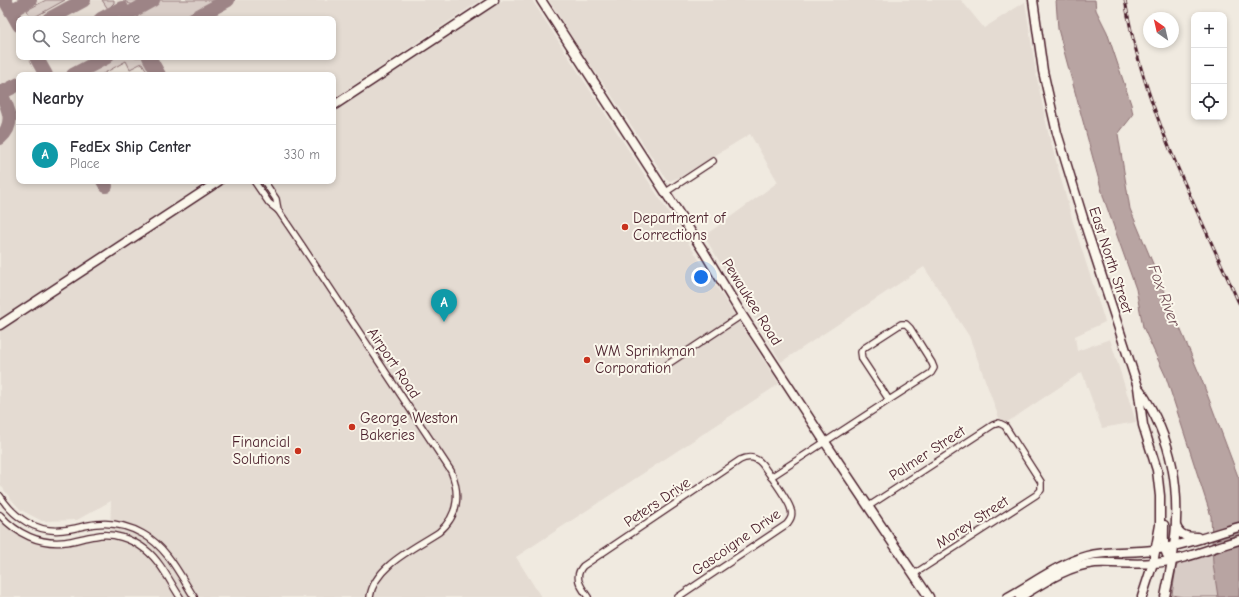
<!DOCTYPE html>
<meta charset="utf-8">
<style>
body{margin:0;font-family:"Comic Neue",sans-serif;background:#f2f2f3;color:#2b2b33}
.controls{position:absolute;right:12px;top:12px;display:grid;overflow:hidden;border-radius:8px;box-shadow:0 2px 6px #0003}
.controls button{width:36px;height:36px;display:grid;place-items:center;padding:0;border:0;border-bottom:1px solid #e1e1e2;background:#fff;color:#2b2b33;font:20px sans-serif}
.compass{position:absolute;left:1143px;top:12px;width:36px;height:36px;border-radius:50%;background:#fff;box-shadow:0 2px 6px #0003;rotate:326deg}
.you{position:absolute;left:701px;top:277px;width:14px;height:14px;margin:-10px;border:3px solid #fff;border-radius:50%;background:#1a73e8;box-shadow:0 0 0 6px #1a73e833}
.badge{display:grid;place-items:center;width:26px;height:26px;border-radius:50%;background:#7c3aed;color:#fff;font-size:13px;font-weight:700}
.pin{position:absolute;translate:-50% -33px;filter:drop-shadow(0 1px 2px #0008)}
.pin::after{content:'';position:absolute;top:21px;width:14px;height:12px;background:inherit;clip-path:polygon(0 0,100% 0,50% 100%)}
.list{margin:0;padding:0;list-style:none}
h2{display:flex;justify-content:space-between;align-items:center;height:52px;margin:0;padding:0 16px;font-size:17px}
h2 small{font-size:13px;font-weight:400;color:#7c7c81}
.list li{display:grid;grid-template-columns:26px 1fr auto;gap:12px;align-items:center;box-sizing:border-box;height:60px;padding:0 16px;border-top:1px solid #e1e1e2}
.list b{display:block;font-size:15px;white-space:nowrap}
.list p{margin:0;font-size:13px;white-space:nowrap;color:#7c7c81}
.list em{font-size:13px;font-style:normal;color:#7c7c81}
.icon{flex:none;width:22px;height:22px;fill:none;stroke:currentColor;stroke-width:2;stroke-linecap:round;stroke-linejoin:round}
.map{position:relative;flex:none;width:1239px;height:597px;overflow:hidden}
.search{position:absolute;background:#fff;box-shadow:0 2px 6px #0003;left:16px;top:16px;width:320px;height:44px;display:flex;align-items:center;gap:10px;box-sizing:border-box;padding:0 14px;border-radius:8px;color:#7c7c81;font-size:15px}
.panel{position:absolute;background:#fff;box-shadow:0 2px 6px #0003;left:16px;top:72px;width:320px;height:112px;border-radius:8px}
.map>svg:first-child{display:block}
</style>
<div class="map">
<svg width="1239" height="597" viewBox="0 0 1239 597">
<rect width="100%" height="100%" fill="#f0eae0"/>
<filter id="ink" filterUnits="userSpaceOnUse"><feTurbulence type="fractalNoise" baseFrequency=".025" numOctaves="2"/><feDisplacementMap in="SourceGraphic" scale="8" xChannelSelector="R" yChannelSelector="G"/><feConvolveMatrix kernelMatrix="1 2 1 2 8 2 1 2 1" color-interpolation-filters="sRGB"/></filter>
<g filter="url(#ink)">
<g fill="#e4dbd2" fill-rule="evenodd">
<path d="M0,0H481L333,99V75H19V181H208L0,319ZM19,19H333V57H19Z"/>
<polygon points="503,0 532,0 779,384 516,557 541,597 0,597 0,521 12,531 37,542 110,537 111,501 77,520 42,521 21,510 10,498 0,484 0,328 87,270 119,252 150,232 175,212 228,181 333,181 333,109"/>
<polygon points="549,0 961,0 984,28 1025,2 1036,73 1048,132 1073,222 1105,322 1075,336 1077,351 1110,339 1136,422 1102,428 1082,372 1006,423 999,418 969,336 924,267 781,362 704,236 740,210 778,182 750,134 680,177 670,181 667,180 608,90 584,56"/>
</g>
<g fill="#d8ccc6" stroke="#917678">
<polygon points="46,0 65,0 31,19 27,10"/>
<polygon points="102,0 114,0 114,3 108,9"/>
<path d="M124,0H146C138,5 131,7 124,0Z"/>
<path d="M159,0H219L184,19H137C139,8 150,5 159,0Z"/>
<polygon points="112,57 145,57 152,69 152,71 148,73 142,63 130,69 126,61 101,75 79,75"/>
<polygon points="1239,542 1239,597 1183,597 1172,595 1176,567 1180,562"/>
</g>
<polygon fill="#b8a4a2" stroke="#8c6f72" points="1056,0 1095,0 1096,10 1107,32 1131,104 1133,115 1118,134 1130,209 1201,378 1239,479 1239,597 1218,597 1213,564 1211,516 1166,377 1143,327 1136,289 1104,199 1058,29"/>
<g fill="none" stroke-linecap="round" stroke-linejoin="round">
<g stroke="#9d8486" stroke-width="14">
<polyline points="5,0 19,25"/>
<polyline points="11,11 30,0"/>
<polyline points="126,15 153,0"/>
<polyline points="49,19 84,0"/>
<polyline points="101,19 122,8"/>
<polyline points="193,19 228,0"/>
<polyline points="36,57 46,75"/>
<polyline points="149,57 159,75"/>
<polyline points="73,75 107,57"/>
<path d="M0,92C9,109 16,123 0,138"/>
<polyline points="1,93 19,84"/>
<polyline points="103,181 106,186"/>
</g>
<defs>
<g id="street">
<path d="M254,181L269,203L278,210L303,247L451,471C460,493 459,515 439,532C415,548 374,566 370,597"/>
<polyline points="264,181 276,199 278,210"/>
<polyline points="666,192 713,161"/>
<polygon points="901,324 906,324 910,328 932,363 934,368 931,373 889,400 862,359 861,352 864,348"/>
<polyline points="668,364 742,315"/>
<polyline points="771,477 889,400"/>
<path d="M0,496C14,518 37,533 63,530C75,529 85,525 96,524C113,522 129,526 143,534C167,547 180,575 194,597"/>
<polyline points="869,506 993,425 999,423 1005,426 1041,482 1041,490 1036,495 914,574"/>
<path d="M0,515C17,534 40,545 65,542C75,541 85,537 95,536C113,532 132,539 146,550C161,562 170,582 180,597"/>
<path d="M588,597C581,587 573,577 583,566L740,460C748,456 756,457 762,464C769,474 789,500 791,510C793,516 790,520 787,524L678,597"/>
</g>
<g id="secondary">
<polyline points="541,0 704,252 742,315 825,442 929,597"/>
<polyline points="1033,0 1043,71 1057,133 1087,231 1138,387 1143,425 1157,470 1160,496 1160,525 1153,563 1142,597"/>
<polyline points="333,106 494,0"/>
<polyline points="0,325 219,181"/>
<path d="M1140,390C1173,440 1181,489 1174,548C1172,565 1168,581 1165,597"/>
<path d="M1164,525C1164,537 1162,552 1171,560"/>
<path d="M1176,526C1180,536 1187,537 1197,537"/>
<path d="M1008,597C1034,583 1058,564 1087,556C1108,550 1131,553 1153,550C1182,546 1211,535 1239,527"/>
<path d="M1020,597C1043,583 1067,566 1095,563C1114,562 1134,565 1153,563C1182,561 1211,548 1239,540"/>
</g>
</defs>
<use href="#street" stroke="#4a1f2b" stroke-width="8"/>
<use href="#secondary" stroke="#4a1f2b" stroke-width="11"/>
<use href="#street" stroke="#fbf7ec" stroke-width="5.5"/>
<use href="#secondary" stroke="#fbf7ec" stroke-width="8"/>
<defs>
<path id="rail" d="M1125,0C1143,107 1195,205 1239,303"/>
</defs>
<use href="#rail" stroke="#4a1f2b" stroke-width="3"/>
<use href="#rail" stroke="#fbf7ec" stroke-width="1.5" stroke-dasharray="4.5" stroke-linecap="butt"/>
</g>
</g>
<g fill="#c8321e" stroke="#fbf7ec" stroke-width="1.5">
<circle cx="625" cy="227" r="4"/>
<circle cx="587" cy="360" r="4"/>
<circle cx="352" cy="427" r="4"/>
<circle cx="298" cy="451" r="4"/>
</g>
<g text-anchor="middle" stroke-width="4" stroke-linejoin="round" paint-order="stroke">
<g font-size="15" fill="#4a1f2b" stroke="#fbf7ec" text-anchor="start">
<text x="633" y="223">Department of<tspan x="633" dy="17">Corrections</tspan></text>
<text x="595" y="356">WM Sprinkman<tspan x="595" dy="17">Corporation</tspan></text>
<text x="360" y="423">George Weston<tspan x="360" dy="17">Bakeries</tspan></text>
<text x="290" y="447" text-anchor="end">Financial<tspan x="290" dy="17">Solutions</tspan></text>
</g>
<g font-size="15" fill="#4a1f2b" stroke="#fbf7ec">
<text transform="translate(1111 260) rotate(72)" y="5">East North Street</text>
<text transform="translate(752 302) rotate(58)" y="5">Pewaukee Road</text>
<text transform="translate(394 363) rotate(56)" y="5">Airport Road</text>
<text transform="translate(927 453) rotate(-33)" y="5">Palmer Street</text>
<text transform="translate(657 502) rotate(-34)" y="5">Peters Drive</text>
<text transform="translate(972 522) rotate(-33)" y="5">Morey Street</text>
<text transform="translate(736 542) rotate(-35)" y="5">Gascoigne Drive</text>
</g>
<g font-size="16" font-style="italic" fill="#704e55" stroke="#fbf7ec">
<text transform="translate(1165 295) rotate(70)" y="6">Fox River</text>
</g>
</g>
</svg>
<div class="controls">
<button>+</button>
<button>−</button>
<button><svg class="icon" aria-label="locate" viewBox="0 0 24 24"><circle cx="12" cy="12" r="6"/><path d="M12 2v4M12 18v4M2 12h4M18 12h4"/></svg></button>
</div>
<svg class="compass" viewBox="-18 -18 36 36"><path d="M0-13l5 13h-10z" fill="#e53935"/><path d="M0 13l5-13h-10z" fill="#7c7c81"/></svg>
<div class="you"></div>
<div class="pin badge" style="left:444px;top:322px;background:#0f9aa8">A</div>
<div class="search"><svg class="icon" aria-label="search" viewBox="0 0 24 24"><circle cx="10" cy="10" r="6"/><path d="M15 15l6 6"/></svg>Search here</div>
<section class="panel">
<h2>Nearby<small></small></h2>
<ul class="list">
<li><span class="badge" style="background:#0f9aa8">A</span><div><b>FedEx Ship Center</b><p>Place</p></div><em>330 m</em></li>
</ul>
</section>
</div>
